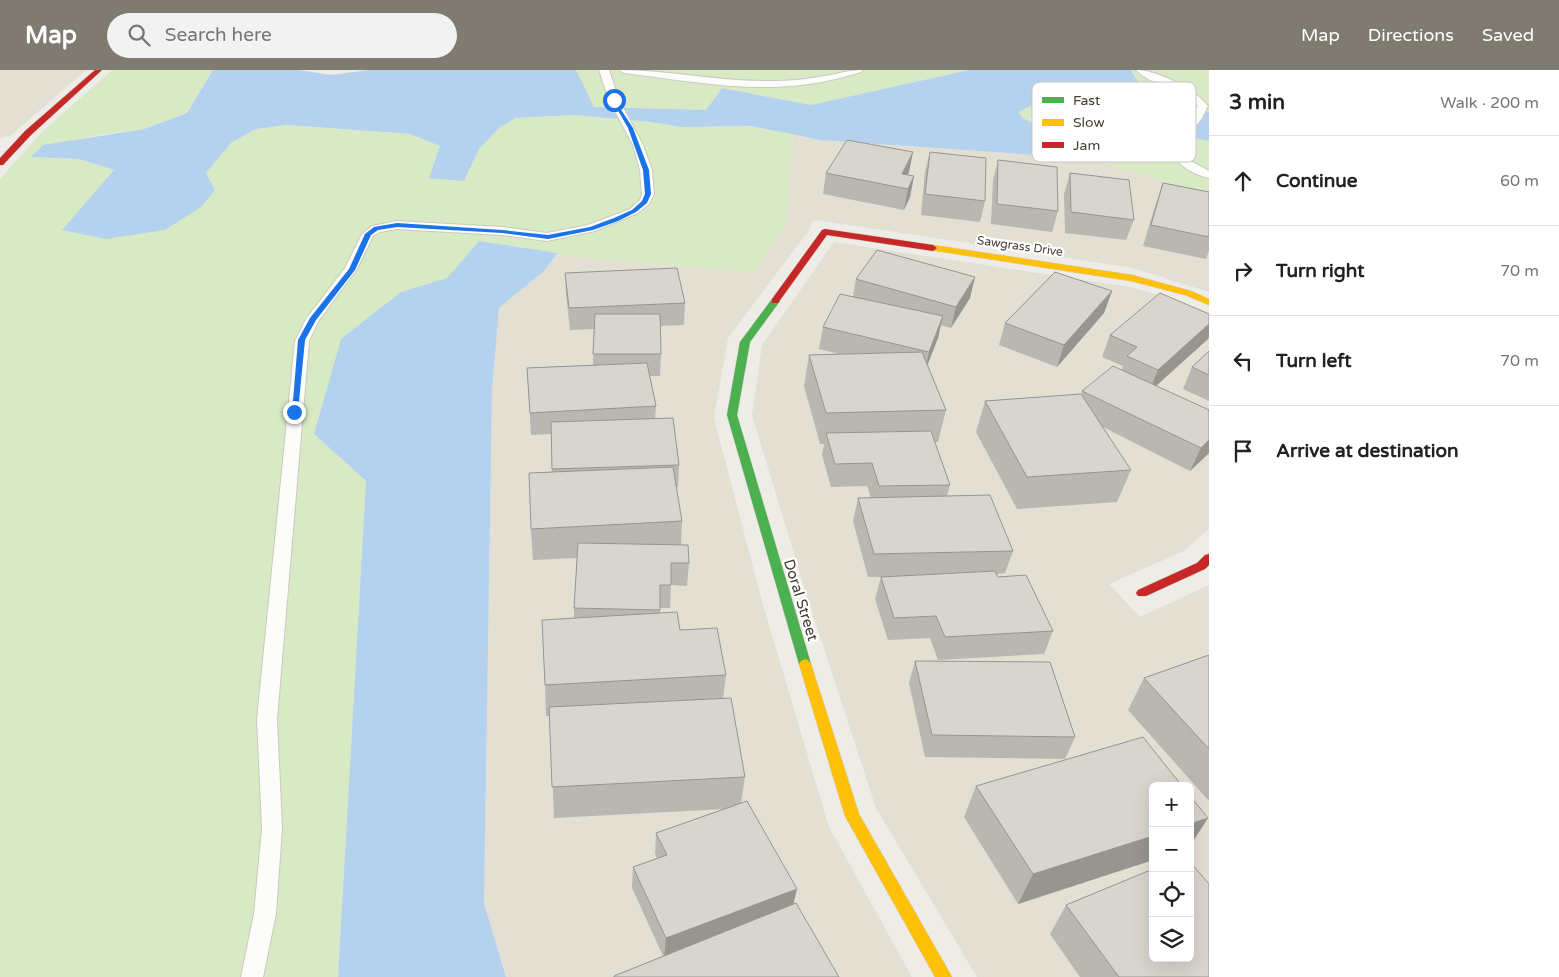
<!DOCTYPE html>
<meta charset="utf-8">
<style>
body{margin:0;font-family:"Varela Round",sans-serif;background:#f2f2f2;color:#222}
.controls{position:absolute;right:15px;bottom:15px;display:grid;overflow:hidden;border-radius:8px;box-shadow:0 5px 20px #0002}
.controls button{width:45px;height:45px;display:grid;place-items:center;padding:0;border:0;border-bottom:1px solid #e0e0e0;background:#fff;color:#222;font:25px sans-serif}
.stop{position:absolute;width:15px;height:15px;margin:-11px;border:4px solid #1a73e8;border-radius:50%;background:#fff}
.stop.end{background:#1a73e8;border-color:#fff;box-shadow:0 1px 5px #0008}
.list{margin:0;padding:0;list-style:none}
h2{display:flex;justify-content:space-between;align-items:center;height:65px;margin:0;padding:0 20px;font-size:21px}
h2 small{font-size:16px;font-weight:400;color:#767676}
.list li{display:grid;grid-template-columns:32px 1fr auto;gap:15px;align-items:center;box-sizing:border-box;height:90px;padding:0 20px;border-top:1px solid #e0e0e0}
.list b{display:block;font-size:19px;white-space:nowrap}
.list em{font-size:16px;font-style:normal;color:#767676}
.icon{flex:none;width:28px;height:28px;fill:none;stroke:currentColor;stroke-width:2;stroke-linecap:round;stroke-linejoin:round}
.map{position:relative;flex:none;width:1209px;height:907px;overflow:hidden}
header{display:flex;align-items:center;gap:30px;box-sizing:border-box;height:70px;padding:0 25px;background:#7f7b71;color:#fff}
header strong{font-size:24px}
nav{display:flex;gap:28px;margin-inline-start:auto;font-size:18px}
.search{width:350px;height:45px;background:#f2f2f2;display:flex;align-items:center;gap:12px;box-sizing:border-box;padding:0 18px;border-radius:28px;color:#767676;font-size:19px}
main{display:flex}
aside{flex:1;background:#fff}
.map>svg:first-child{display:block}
</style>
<header>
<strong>Map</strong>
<div class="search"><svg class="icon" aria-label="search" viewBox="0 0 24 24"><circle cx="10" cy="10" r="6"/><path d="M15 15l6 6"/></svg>Search here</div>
<nav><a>Map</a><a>Directions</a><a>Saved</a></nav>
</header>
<main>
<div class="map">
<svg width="1209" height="907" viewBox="0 0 1209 907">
<rect width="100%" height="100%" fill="#eeece6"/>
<g fill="#e3dfd3" fill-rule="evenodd">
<polygon points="0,0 86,0 10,66 0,68"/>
<polygon points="793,65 820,70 1092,89 1209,125 1209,222 1133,198 816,150 812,152 810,159 728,268 714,348 763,535 829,757 912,907 506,907 484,833 492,321 499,238 544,201 557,185 754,202 786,154"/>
<path d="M834,172L1130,217L1182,232L1209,243V459L1184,481L1109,514L1140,547L1209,515V907H977L876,738L807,527L752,345L762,275ZM1153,716H1190V888H1153Z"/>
</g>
<g fill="#d8eac4">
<polygon points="112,0 213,0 187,43 144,59 92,66 32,87 79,89 115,100 92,127 206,103 232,72 256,59 288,55 410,64 440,76 464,111 479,79 500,57 516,48 573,45 650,52 681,57 751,56 793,65 786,154 754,202 557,185 558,183 479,171 447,208 401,222 314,364 366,411 338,907 0,907 0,109 41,63"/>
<polygon points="576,0 969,0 811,35 722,18 706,40 594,37"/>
<polygon points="1131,0 1209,0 1209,42 1154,30 1142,19"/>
<polygon points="1048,28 1081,30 1187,67 1209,71 1209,125 1092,89 1023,48 1017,42"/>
</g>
<g fill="#b4d2ee">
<polygon points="213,0 299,0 331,5 369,0 576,0 594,37 706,40 722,18 811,35 969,0 1131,0 1142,19 1154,30 1209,42 1209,71 1187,67 1080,30 1048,28 1018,42 1023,48 1092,89 820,70 751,56 681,57 650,52 573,45 516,48 500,57 479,79 464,111 429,108 440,76 410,64 288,55 256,59 232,72 206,103 215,120 201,137 165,160 106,169 62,160 114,100 79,89 31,87 43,75 144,59 187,43"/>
<polygon points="479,171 558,183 544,201 499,238 492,321 484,833 506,907 338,907 366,411 314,364 341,269 401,222 447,208"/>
</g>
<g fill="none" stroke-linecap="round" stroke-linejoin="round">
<defs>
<g id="lane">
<polygon points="599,0 609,0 619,30 643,75 652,100 654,124 649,134 638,143 595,161 547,171 502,165 397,159 380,162 373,166 357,199 319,250 309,271 277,649 282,758 276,844 263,907 241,907 254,844 262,758 257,649 295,271 306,249 345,198 362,164 372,156 397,151 502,157 547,163 588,155 630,139 640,130 642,124 640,100 633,75 609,30"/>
<path d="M619,0C670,0 721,12 772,11C790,11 808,9 825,6C838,4 849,0 863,0L861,2C841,8 822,13 801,15C742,22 682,10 624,3Z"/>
<path d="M1136,0C1157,0 1195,19 1208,36L1202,48L1180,76L1187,89L1209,101V108C1191,104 1175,94 1170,76L1198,36C1181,17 1153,17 1136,0Z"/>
</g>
<polygon id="fast" points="775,228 780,231 750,272 737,345 811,594 809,597 805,599 801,597 799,594 727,345 740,272 772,229"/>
<g id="slow">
<polygon points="933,175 1132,205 1191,221 1209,229 1209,235 1185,225 1131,211 930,180 929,178"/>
<polygon points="805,589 809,591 811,594 859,744 952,907 935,907 845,746 799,594 801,591"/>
</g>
<g id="jam">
<polygon points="95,0 102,0 31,65 3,95 0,95 0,88 25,61"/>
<polygon points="825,159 933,175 937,178 933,181 827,165 778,233 772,233 772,229 822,160"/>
<polygon points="1209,484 1209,495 1205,499 1146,526 1138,526 1136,523 1138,520 1197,493 1205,485"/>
</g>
</defs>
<use href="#lane" stroke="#cac8c2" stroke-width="2"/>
<use href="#fast" stroke="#cdcabd" stroke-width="1"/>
<use href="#slow" stroke="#cdcabd" stroke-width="1"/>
<use href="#jam" stroke="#cdcabd" stroke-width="1"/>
<use href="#lane" fill="#fcfcfb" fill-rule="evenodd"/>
<use href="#fast" fill="#4caf50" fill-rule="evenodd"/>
<use href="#slow" fill="#ffc107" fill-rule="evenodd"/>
<use href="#jam" fill="#c62828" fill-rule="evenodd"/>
</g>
<g fill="#b9b7b1">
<polygon points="930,82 985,131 980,152 921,145 925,102"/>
<polygon points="998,90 1058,141 1052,162 991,154 993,110"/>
<polygon points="909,102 907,105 914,106 910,127 904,140 823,124 826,103"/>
<polygon points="1070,103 1134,150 1126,170 1065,163 1064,124"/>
<polygon points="1163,113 1209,122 1209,181 1206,189 1143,176 1156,133"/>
<polygon points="565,203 685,233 684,255 660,256 661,284 660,306 650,306 656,336 655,349 679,395 678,417 676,417 682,451 681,475 689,493 687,516 671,515 670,538 660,538 660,543 680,560 726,605 723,628 745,707 741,733 793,834 839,907 614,907 614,906 663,886 632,818 633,797 657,788 655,784 656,763 725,739 554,748 550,646 546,646 545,615 574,548 574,538 577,488 533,490 531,459 552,402 551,364 531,365 527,298 593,295 594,259 570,260 566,224"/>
<polygon points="856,209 970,228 951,258 940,255 938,268 927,295 946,340 938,372 934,372 950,415 947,426 1013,481 1005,503 997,504 998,507 1053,561 1044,584 938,590 930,568 888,570 875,529 881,507 868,507 853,451 858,428 871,428 867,416 831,417 822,385 824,374 820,374 804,316 809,285 839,284 819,279 823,257 853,226"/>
<polygon points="1112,221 1104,243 1057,297 999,275 1005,253"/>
<polygon points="1209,244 1209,266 1208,269 1156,316 1209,340 1209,383 1190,401 1103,357 1131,400 1117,432 1017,439 976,362 985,331 1081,325 1082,321 1122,300 1123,296 1102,287 1110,265"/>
<polygon points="1209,281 1209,331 1183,319 1192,297"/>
<polygon points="1209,585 1209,731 1128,640 1144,608"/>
<polygon points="915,591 1075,667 1065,689 925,687 909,613"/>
<polygon points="976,716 1153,716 1153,790 1018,834 964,747"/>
<polygon points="1066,835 1209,907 1080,907 1050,864"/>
</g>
<g fill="#969590">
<polygon points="913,82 909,102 901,118 902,104"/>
<polygon points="914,106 910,127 904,140 908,119"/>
<polygon points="975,207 970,228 951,258 956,237"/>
<polygon points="1112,221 1104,243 1057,297 1064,275"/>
<polygon points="943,246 938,268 924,304 929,282"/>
<polygon points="1209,254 1209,266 1208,269 1149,322 1158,300"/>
<polygon points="1209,370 1209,383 1190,401 1201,378"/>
<polygon points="1208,748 1190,776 1190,754"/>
<polygon points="1153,766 1153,790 1018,834 1033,804"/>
<polygon points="797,819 792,840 664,889 666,868"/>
</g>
<g fill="#d7d5ce" stroke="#969590">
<polygon points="847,70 913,82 902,104 914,106 908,119 826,103"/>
<polygon points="930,82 986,88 985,131 925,124"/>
<polygon points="998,90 1057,97 1058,141 997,134"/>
<polygon points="1070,103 1129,110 1134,150 1071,142"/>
<polygon points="1163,113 1209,122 1209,167 1151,155"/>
<polygon points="877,180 975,207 956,237 856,209"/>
<polygon points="677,198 685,233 569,238 565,203"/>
<polygon points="1055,202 1112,221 1064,275 1005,253"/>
<polygon points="1160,223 1209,244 1209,254 1158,300 1127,286 1137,277 1110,265"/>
<polygon points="840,224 943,246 929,282 823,257"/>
<polygon points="595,244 660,244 661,284 593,284"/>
<polygon points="1209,281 1209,305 1192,297"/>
<polygon points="922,282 946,340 826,343 809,285"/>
<polygon points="647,293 656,336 530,343 527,298"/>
<polygon points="1113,296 1209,340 1209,370 1201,378 1082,321"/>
<polygon points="1081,324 1131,400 1027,407 985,331"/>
<polygon points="673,348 679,395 552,399 551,352"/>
<polygon points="931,361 950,415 879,416 872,393 835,394 826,363"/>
<polygon points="673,397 682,451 531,459 529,403"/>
<polygon points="990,425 1013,481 874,484 858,428"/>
<polygon points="578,473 688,475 689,493 671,493 671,515 660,515 660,540 574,538"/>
<polygon points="995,501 998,507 1026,505 1053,561 945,567 936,546 894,548 881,507"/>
<polygon points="677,542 680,560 717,558 726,605 545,615 542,550"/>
<polygon points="1209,585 1209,679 1144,608"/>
<polygon points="915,591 1050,592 1075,667 932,665"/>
<polygon points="731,628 745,707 552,717 549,637"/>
<polygon points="1143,667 1182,716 1153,716 1153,766 1033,804 976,716"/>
<polygon points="1190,726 1208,748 1190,754"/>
<polygon points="747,731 797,819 666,868 633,797 667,785 656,763"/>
<polygon points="1190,792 1209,814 1209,907 1119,907 1066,835 1153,799 1153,888 1190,888"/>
<polygon points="796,833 839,907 614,907 614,906"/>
</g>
<polygon fill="#1a73e8" points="614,29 633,58 649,100 651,124 647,133 636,142 618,151 593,160 548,169 502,163 397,157 378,160 371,165 355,200 316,250 305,270 298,342 292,343 298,270 310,248 349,199 365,164 374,157 397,153 502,160 548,165 590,157 614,148 632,140 642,131 645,124 643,100 628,58 612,30"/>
<g text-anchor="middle" stroke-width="4.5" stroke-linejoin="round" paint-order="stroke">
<g font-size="12" fill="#433e32" stroke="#fff">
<text transform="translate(1020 176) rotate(8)" y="4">Sawgrass Drive</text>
</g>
<g font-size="15" fill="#433e32" stroke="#fff">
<text transform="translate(801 530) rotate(73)" y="5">Doral Street</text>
</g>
</g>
<rect x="1032" y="12" width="164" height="80" rx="8" fill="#fff" stroke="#c7c5c2" stroke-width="1"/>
<rect x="1042" y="27" width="22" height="6" fill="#4caf50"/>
<rect x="1042" y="49" width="22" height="7" fill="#ffc107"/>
<rect x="1042" y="72" width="22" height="6" fill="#c62828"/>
<g font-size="14" fill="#433e32">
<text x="1073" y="35">Fast</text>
<text x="1073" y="57">Slow</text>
<text x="1073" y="80">Jam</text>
</g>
</svg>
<div class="controls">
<button>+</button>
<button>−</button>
<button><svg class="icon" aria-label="locate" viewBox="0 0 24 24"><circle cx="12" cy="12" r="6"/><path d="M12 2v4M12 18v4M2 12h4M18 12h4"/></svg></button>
<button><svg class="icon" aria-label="layers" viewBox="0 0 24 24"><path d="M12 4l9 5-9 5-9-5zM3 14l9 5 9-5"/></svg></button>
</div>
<div class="stop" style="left:614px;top:30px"></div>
<div class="stop end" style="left:294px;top:342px"></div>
</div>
<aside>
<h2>3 min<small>Walk · 200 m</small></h2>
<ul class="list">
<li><svg class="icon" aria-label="ahead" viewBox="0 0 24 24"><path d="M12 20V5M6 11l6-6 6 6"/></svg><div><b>Continue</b></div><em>60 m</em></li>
<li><svg class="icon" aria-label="right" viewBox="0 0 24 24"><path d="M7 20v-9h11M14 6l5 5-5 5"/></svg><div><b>Turn right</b></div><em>70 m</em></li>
<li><svg class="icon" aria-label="left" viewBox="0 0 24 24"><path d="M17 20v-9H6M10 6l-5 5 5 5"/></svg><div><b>Turn left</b></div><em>70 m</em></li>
<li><svg class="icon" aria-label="arrive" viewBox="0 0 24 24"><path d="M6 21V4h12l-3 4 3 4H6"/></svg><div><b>Arrive at destination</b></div></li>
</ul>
</aside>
</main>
